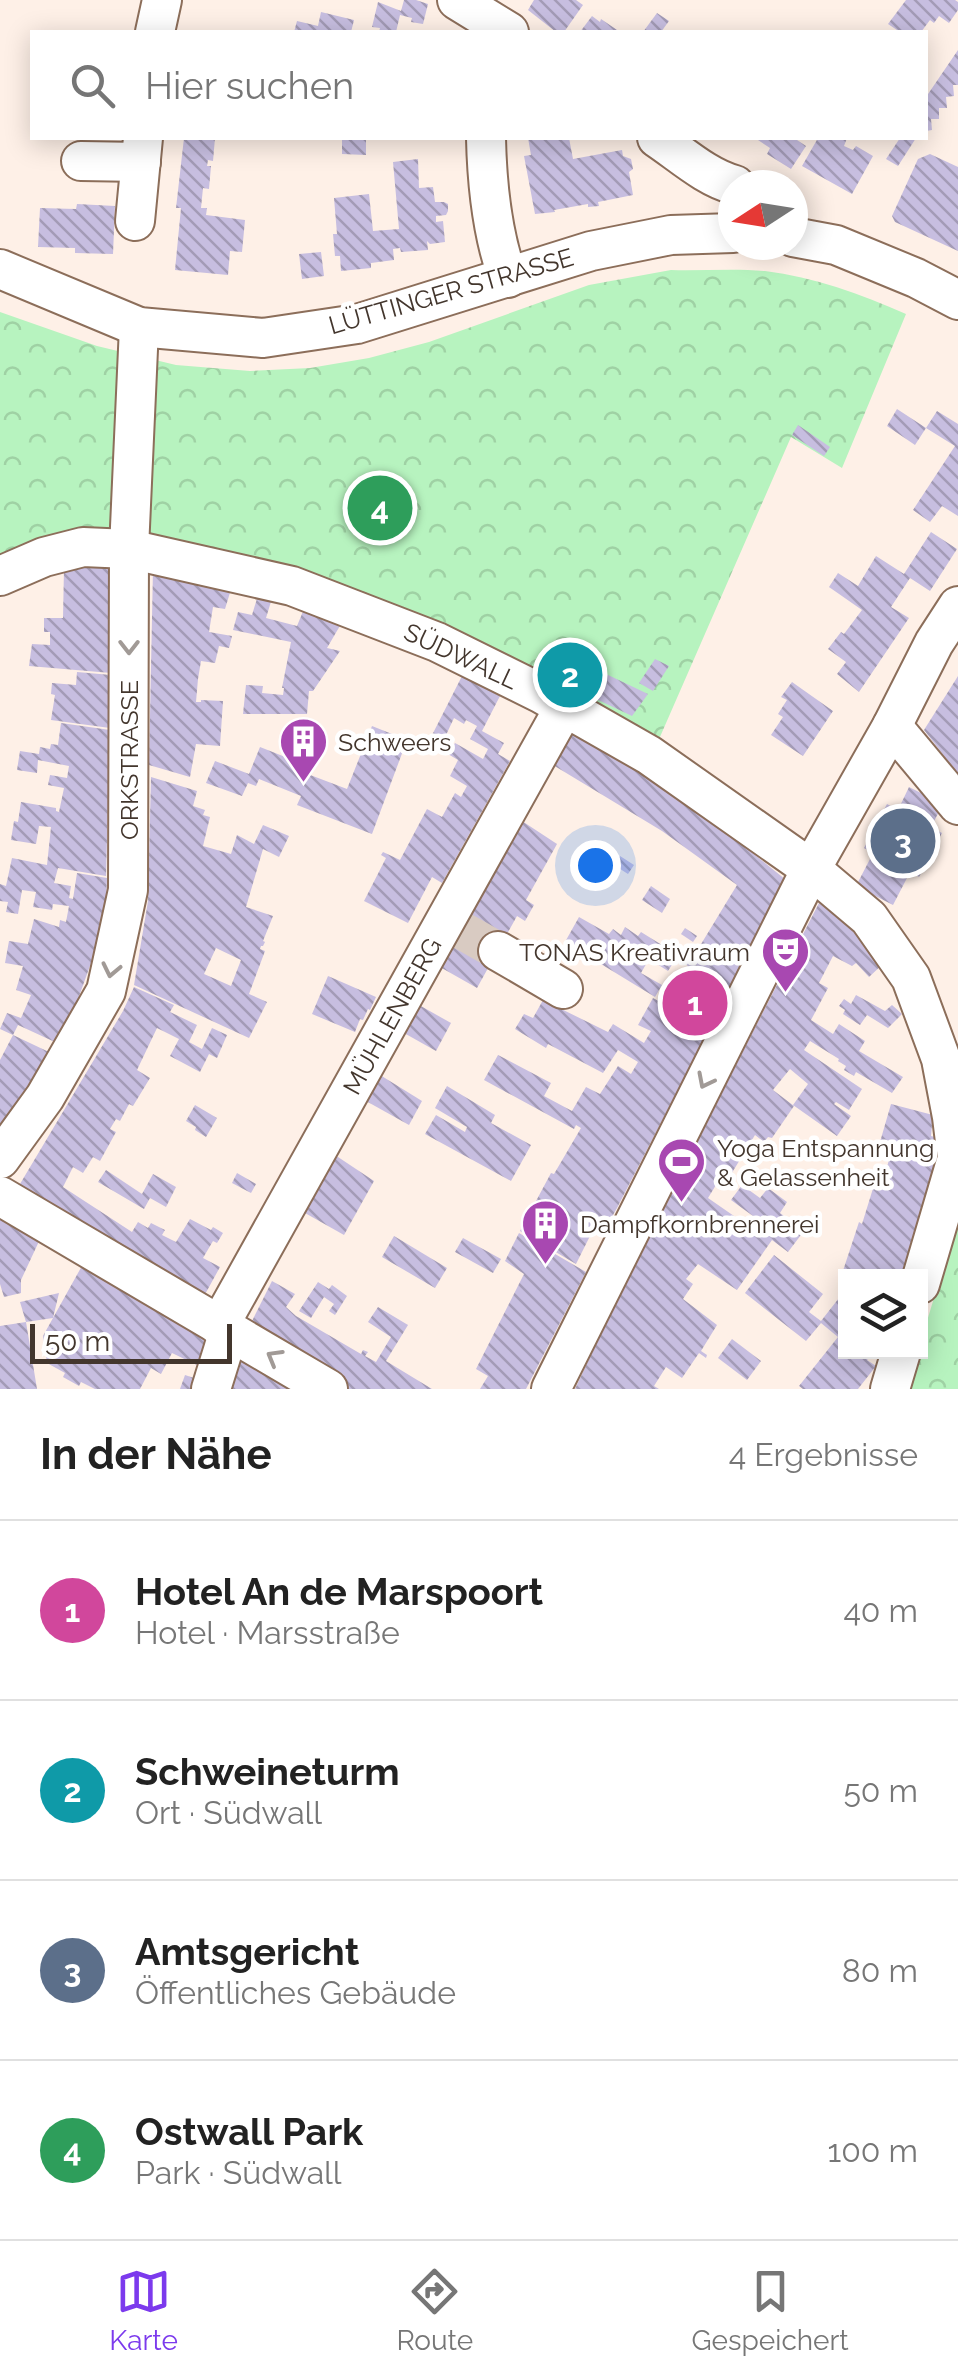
<!DOCTYPE html>
<html lang="de">
<meta charset="utf-8">
<style>
body{margin:0;font-family:Raleway,sans-serif;background:#f6f6f6;color:#222}
.controls{position:absolute;right:30px;bottom:30px;display:grid;overflow:hidden;border-radius:0px;box-shadow:0 5px 25px #0003}
.controls button{width:90px;height:90px;display:grid;place-items:center;padding:0;border:0;border-bottom:2px solid #e0e0e0;background:#fff;color:#222;font:50px sans-serif}
.compass{position:absolute;left:718px;top:170px;width:90px;height:90px;border-radius:50%;background:#fff;box-shadow:0 5px 25px #0003;rotate:258deg}
.scale{position:absolute;left:30px;bottom:25px;width:202px;box-sizing:border-box;padding-left:10px;border:5px solid #43362d;border-top:0;font-size:28px;line-height:35px;white-space:nowrap;color:#43362d;-webkit-text-stroke:8px #fff;paint-order:stroke}
.you{position:absolute;left:595px;top:865px;width:35px;height:35px;margin:-25px;border:8px solid #fff;border-radius:50%;background:#1a73e8;box-shadow:0 0 0 15px #1a73e833}
.badge{display:grid;place-items:center;width:65px;height:65px;border-radius:50%;background:#7c3aed;color:#fff;font-size:32px;font-weight:700}
.pin{position:absolute;translate:-50% -50%;border:5px solid #fff;box-shadow:0 2px 10px #0006}
.list{margin:0;padding:0;list-style:none}
h2{display:flex;justify-content:space-between;align-items:center;height:130px;margin:0;padding:0 40px;font-size:42px}
h2 small{font-size:32px;font-weight:400;color:#767676}
.list li{display:grid;grid-template-columns:65px 1fr auto;gap:30px;align-items:center;box-sizing:border-box;height:180px;padding:0 40px;border-top:2px solid #e0e0e0}
.list b{display:block;font-size:38px;white-space:nowrap}
.list p{margin:0;font-size:32px;white-space:nowrap;color:#767676}
.list em{font-size:32px;font-style:normal;color:#767676}
.icon{flex:none;width:55px;height:55px;fill:none;stroke:currentColor;stroke-width:2;stroke-linecap:round;stroke-linejoin:round}
.map{position:relative;flex:none;width:958px;height:1389px;overflow:hidden}
.search{position:absolute;background:#fff;box-shadow:0 5px 25px #0003;left:30px;right:30px;top:30px;height:110px;display:flex;align-items:center;gap:25px;box-sizing:border-box;padding:0 35px;border-radius:0px;color:#767676;font-size:38px}
.sheet{height:850px;background:#fff}
nav{display:flex;justify-content:space-around;align-items:center;box-sizing:border-box;height:140px;border-top:2px solid #e0e0e0;background:#fff;font-size:28px;color:#767676}
nav a{display:grid;justify-items:center;gap:5px}
nav .on{color:#7c3aed}
.map>svg:first-child{display:block}
</style>
<div class="map">
<svg width="958" height="1389" viewBox="0 0 958 1389">
<defs>
<pattern id="forest-crowns" width="20" height="18" patternUnits="userSpaceOnUse" patternTransform="scale(2.5)"><rect width="20" height="18" fill="#b7f3bf"/><path d="M2 6a3 3 0 1 1 6 0M12 15a3 3 0 1 1 6 0" fill="none" stroke="#9fd1a4"/></pattern>
<pattern id="building-back-hatch" width="6" height="6" patternUnits="userSpaceOnUse" patternTransform="scale(2.5)"><rect width="6" height="6" fill="#c7bee0"/><path d="M-1 5l2 2M0 0l6 6M5-1l2 2" fill="none" stroke="#a39bb6"/></pattern>
</defs>
<rect width="100%" height="100%" fill="#fef0e7"/>
<g fill="url(#forest-crowns)">
<path d="M671,270C702,271 734,268 765,271C814,277 861,294 906,314L842,468L791,437L656,746L437,642L129,550L0,576V312L97,346L176,365L250,371L310,368L369,358L429,342L589,285Z"/>
<polygon points="958,1218 958,1389 906,1389 917,1352 920,1352 921,1341"/>
</g>
<g fill="url(#building-back-hatch)" fill-rule="evenodd">
<polygon points="404,0 416,0 428,4 423,24 411,22 412,18 400,15 396,32 379,32 380,28 372,27 378,2 401,11"/>
<polygon points="534,0 576,0 583,5 564,32 556,32 528,10"/>
<polygon points="906,0 955,0 958,2 958,10 949,23 939,16 934,23 930,20 921,32 900,32 888,24"/>
<polygon points="321,12 354,20 351,32 294,32 297,21 318,26"/>
<polygon points="657,13 669,21 661,32 643,32"/>
<polygon points="592,16 600,22 601,19 620,32 580,32"/>
<polygon points="958,50 958,85 953,85 954,96 946,97 947,108 939,108 939,119 931,119 932,130 926,131 926,97"/>
<polygon points="184,138 215,138 213,161 208,160 207,166 211,166 209,189 203,188 201,208 207,208 206,215 245,220 242,252 230,251 228,275 175,270 181,208 176,208"/>
<polygon points="342,138 366,139 366,155 342,154"/>
<polygon points="528,138 569,138 573,159 622,150 623,156 631,159 633,169 629,172 633,195 598,202 599,206 588,207 588,204 554,210 555,212 535,214 524,156 531,155"/>
<polygon points="755,138 794,138 806,146 791,169 767,154 770,148"/>
<polygon points="818,138 847,138 844,146 853,150 856,146 873,156 852,194 802,166"/>
<polygon points="900,138 916,138 898,166 886,159"/>
<polygon points="930,154 958,167 958,251 895,222 892,216 918,159"/>
<polygon points="418,159 419,188 433,187 435,202 444,202 448,204 448,211 446,215 436,216 436,222 443,221 445,242 430,244 427,241 428,250 401,252 400,248 393,249 394,260 371,263 371,268 341,271 340,256 335,256 333,234 337,234 334,198 369,194 373,231 399,229 393,162"/>
<polygon points="77,204 115,206 113,254 75,253 75,248 38,247 40,208 76,209"/>
<polygon points="321,252 324,276 302,279 299,254"/>
<polygon points="897,409 926,428 937,411 958,424 958,516 942,506 930,522 913,510 955,446 926,428 915,445 887,426"/>
<polygon points="798,425 830,447 824,456 792,435"/>
<polygon points="931,532 957,549 930,591 910,578 891,607 909,618 859,692 837,674 846,662 828,649 841,632 844,634 862,610 829,587 838,573 858,586 876,556 904,574"/>
<polygon points="64,568 114,568 111,673 29,666 32,644 50,645 50,632 44,632 44,618 63,618"/>
<polygon points="153,569 232,586 225,609 213,607 209,632 232,636 229,648 219,646 215,663 201,661 198,679 196,702 201,702 201,700 223,701 220,746 196,744 190,777 149,765"/>
<polygon points="259,592 273,595 266,618 297,626 304,609 341,624 327,648 340,651 313,691 309,691 307,714 243,714 246,685 263,686 262,693 283,695 284,688 282,688 291,642 233,630 238,612 252,615"/>
<polygon points="570,659 579,662 586,674 599,680 601,677 604,679 606,674 648,694 632,716 575,689 573,691 553,680 558,665"/>
<polygon points="655,659 669,666 653,691 639,683"/>
<polygon points="77,672 111,675 110,728 51,720 55,695 51,694 52,683 76,685"/>
<polygon points="462,676 500,696 482,731 504,743 498,754 510,761 442,883 432,877 408,923 364,901 386,858 381,855 383,852 400,860 427,809 442,817 455,793 461,797 467,786 450,776 458,760 448,754 455,743 483,759 488,749 470,739 477,726 466,720 464,724 454,718 439,750 428,743"/>
<polygon points="958,676 958,774 924,730"/>
<polygon points="792,682 833,711 803,756 771,735 783,717 778,714 787,700 781,697"/>
<polygon points="61,723 110,730 106,876 58,868 54,883 71,886 69,898 73,899 77,873 107,878 106,905 91,963 73,1013 57,1043 18,1025 13,1035 0,1029 7,1013 21,1018 31,995 16,990 23,966 5,963 9,941 28,944 34,919 59,927 60,920 66,922 69,906 53,904 52,910 33,907 36,892 22,890 18,914 6,912 8,902 0,901 0,884 6,886 12,858 47,865 51,827 39,826 36,844 11,840 14,821 18,822 21,802 56,808 56,811 59,812 64,788 48,785 50,775 67,778 69,766 38,760 37,773 17,770 20,751 39,754 40,747 50,749 51,744 58,745"/>
<polygon points="372,726 407,740 372,834 297,805 301,796 259,779 256,786 248,783 242,796 206,783 215,761 249,774 260,747 308,766 305,773 347,789"/>
<polygon points="573,733 682,796 786,880 617,1208 604,1231 595,1226 576,1264 520,1231 551,1173 554,1174 581,1128 576,1125 574,1129 484,1080 498,1055 551,1083 544,1096 572,1111 586,1087 600,1094 618,1066 631,1074 638,1062 618,1050 603,1073 548,1044 546,1048 515,1029 524,1014 533,1018 543,1000 608,1032 613,1024 644,1043 651,1031 638,1025 653,998 668,1006 683,980 681,978 688,966 682,962 689,950 695,954 737,885 662,831 553,765"/>
<path d="M151,777L197,791L193,806L205,810L203,815L210,817L203,846L231,854L237,835L254,844L263,825L289,836L279,857L263,849L246,907L273,916L263,941L265,942L263,946H261L260,949L265,951L249,994L267,1002L249,1038L134,985L148,901ZM216,948L241,960L231,986L204,974Z"/>
<polygon points="909,787 943,804 931,827 942,833 919,877 908,871 905,877 907,878 893,905 856,886 870,859 872,860 875,854 864,848 887,804 898,810"/>
<polygon points="522,821 557,844 526,900 534,905 525,921 517,916 477,988 440,967"/>
<polygon points="620,856 634,865 628,874 614,865"/>
<polygon points="651,886 670,899 662,913 642,900"/>
<polygon points="819,903 850,924 884,963 869,977 856,963 852,966 833,956 819,983 828,988 811,1020 833,1034 839,1024 865,1041 859,1051 903,1077 892,1093 856,1072 854,1076 844,1070 846,1066 838,1061 839,1059 810,1041 804,1050 862,1089 849,1110 836,1102 834,1104 851,1116 837,1136 793,1105 808,1084 790,1069 773,1090 794,1106 772,1138 768,1137 764,1142 755,1135 730,1176 724,1172 708,1198 747,1225 753,1216 731,1200 742,1185 760,1198 768,1188 787,1202 780,1213 804,1231 788,1252 772,1240 737,1290 698,1264 686,1279 693,1284 683,1299 717,1325 701,1351 707,1355 706,1358 699,1353 682,1378 666,1367 654,1386 659,1389 575,1389 634,1263"/>
<polygon points="579,917 609,934 613,929 621,935 625,927 638,936 641,932 678,955 668,971 649,959 641,973 662,985 655,997 565,942"/>
<polygon points="685,928 697,936 693,942 681,934"/>
<polygon points="328,976 376,997 370,1010 368,1009 363,1020 360,1019 355,1032 312,1014"/>
<polygon points="134,987 174,1005 170,1012 197,1025 189,1042 202,1049 212,1028 227,1035 217,1058 209,1054 200,1072 170,1056 179,1039 157,1028 137,1070 150,1078 133,1106 129,1104 120,1121 116,1119 110,1129 116,1132 100,1161 93,1157 83,1173 73,1167 63,1187 132,1232 138,1222 148,1228 151,1223 165,1230 162,1235 176,1242 190,1219 211,1230 213,1227 223,1233 217,1243 213,1241 203,1258 220,1267 203,1298 17,1189 123,1011"/>
<polygon points="856,995 885,1011 892,1005 902,1014 888,1028 867,1015 860,1025 843,1014 845,1010 839,1006 844,999 851,1004"/>
<polygon points="419,1005 451,1023 436,1051 404,1033"/>
<polygon points="13,1035 51,1053 3,1131 0,1131 0,1060"/>
<polygon points="380,1075 422,1101 409,1125 366,1101"/>
<polygon points="447,1086 495,1115 491,1123 531,1145 511,1181 425,1134 436,1115 465,1132 467,1127 435,1108"/>
<polygon points="891,1104 933,1115 931,1136 939,1138 930,1156 936,1158 921,1209 925,1210 920,1227 916,1226 913,1238 917,1239 905,1276 846,1276 846,1352 881,1352 878,1356 871,1355 867,1360 876,1366 858,1389 803,1389 799,1386 838,1337 821,1323 806,1341 745,1293 774,1255 823,1294 809,1312 821,1321 839,1298 842,1287 838,1286 859,1222 862,1224 875,1182 882,1184 893,1146 880,1142"/>
<polygon points="195,1105 217,1118 206,1137 195,1130 196,1127 186,1121"/>
<polygon points="335,1155 374,1181 344,1235 305,1213"/>
<polygon points="106,1170 142,1194 153,1174 176,1187 166,1207 150,1198 144,1209 98,1182"/>
<polygon points="237,1173 256,1184 251,1193 232,1183"/>
<polygon points="0,1219 41,1237 21,1280 21,1293 4,1297 0,1284"/>
<polygon points="519,1233 586,1272 526,1389 480,1389 488,1376 476,1369 524,1274 505,1261"/>
<polygon points="394,1236 447,1268 435,1288 382,1257"/>
<polygon points="463,1238 501,1259 493,1273 455,1252"/>
<polygon points="83,1264 215,1337 203,1368 172,1353 161,1374 151,1368 140,1389 95,1389 81,1382 79,1386 63,1377 65,1373 47,1363 43,1336"/>
<polygon points="272,1281 295,1294 286,1307 296,1316 361,1354 363,1350 368,1352 365,1356 376,1362 391,1337 368,1322 378,1307 408,1325 386,1361 432,1389 349,1389 250,1325"/>
<polygon points="318,1282 329,1289 332,1285 347,1296 335,1315 329,1311 334,1304 324,1297 311,1318 299,1311"/>
<polygon points="59,1293 53,1318 26,1322 37,1389 0,1389 0,1326 26,1322 20,1302"/>
<polygon points="732,1339 761,1361 747,1380 718,1358"/>
<polygon points="238,1351 307,1389 225,1389"/>
<polygon points="185,1375 200,1380 197,1389 180,1389"/>
</g>
<g fill="none" stroke-linecap="round" stroke-linejoin="round">
<polyline stroke="#d9cbc2" stroke-width="38" stroke-dasharray="38 19" stroke-linecap="butt" points="461,930 498,951"/>
<defs>
<g id="minor">
<polyline points="457,0 509,32"/>
<polyline points="155,32 162,0"/>
<path d="M486,138C487,184 492,234 508,278"/>
<path d="M657,138C681,154 707,178 735,185"/>
<polyline points="81,161 141,162"/>
<polyline points="135,221 143,138"/>
<polyline points="793,237 836,245 916,278 958,300"/>
<polyline points="0,269 139,327 263,338 357,324 591,251 671,235 733,233"/>
<polyline points="0,576 44,557 83,547 129,549 292,586 437,642 542,694 649,755 811,869 869,918 911,978 941,1059 952,1117 957,1158 920,1284"/>
<polyline points="892,726 958,805"/>
<polyline points="498,951 563,989"/>
<polyline points="0,1159 45,1097 106,991 128,890 129,549 139,327"/>
<polyline points="0,1196 328,1389"/>
<polyline points="219,1326 565,706"/>
<polyline points="211,1389 229,1331"/>
<polyline points="551,1389 811,869 892,726 934,643 958,606"/>
<polyline points="890,1389 901,1352"/>
</g>
</defs>
<use href="#minor" stroke="#8c6e5a" stroke-width="42"/>
<use href="#minor" stroke="#fff" stroke-width="38"/>
</g>
<defs><path id="oneway-chevron" d="M-2-3.5L2.5 0L-2 3.5" fill="none" stroke-width="1.6" stroke-linecap="round" stroke-linejoin="round" transform="scale(2.5)"/></defs>
<g stroke="#a19a96">
<use href="#oneway-chevron" transform="translate(129 647) rotate(90)"/>
<use href="#oneway-chevron" transform="translate(111 970) rotate(102)"/>
<use href="#oneway-chevron" transform="translate(705 1081) rotate(117)"/>
<use href="#oneway-chevron" transform="translate(274 1357) rotate(-150)"/>
</g>
<defs>
<symbol id="building-pin" viewBox="-11 -11 22 30"><path d="M0 17L-7.5 6A9.5 9.5 0 1 1 7.5 6Z" fill="#a848b1" stroke="#fff"/><path d="M-4-6H4V6H1V3H-1V6H-4ZM-2.5-4.3h1.7v1.8h-1.7ZM.8-4.3h1.7v1.8H.8ZM-2.5-1h1.7V.8h-1.7ZM.8-1h1.7V.8H.8Z" fill="#fff"/></symbol>
<symbol id="theatre-pin" viewBox="-11 -11 22 30"><path d="M0 17L-7.5 6A9.5 9.5 0 1 1 7.5 6Z" fill="#a848b1" stroke="#fff"/><path d="M-5-5.5Q0-4 5-5.5V0Q5 5 0 6Q-5 5-5 0ZM-3.3-2.5H-1v1.5H-3.3ZM1-2.5H3.3v1.5H1ZM-2.8 1Q0 5.5 2.8 1Z" fill="#fff"/></symbol>
<symbol id="stadium-pin" viewBox="-11 -11 22 30"><path d="M0 17L-7.5 6A9.5 9.5 0 1 1 7.5 6Z" fill="#a848b1" stroke="#fff"/><path d="M0-5a6.5 5 0 1 0 0 10a6.5 5 0 1 0 0-10ZM-3.5-1.8h7v3.6h-7Z" fill="#fff"/></symbol>
</defs>
<g fill-rule="evenodd">
<use href="#building-pin" x="276" y="714" width="55" height="75"/>
<use href="#theatre-pin" x="758" y="924" width="55" height="75"/>
<use href="#stadium-pin" x="654" y="1134" width="55" height="75"/>
<use href="#building-pin" x="518" y="1196" width="55" height="75"/>
</g>
<g text-anchor="middle" stroke-width="9" stroke-linejoin="round" paint-order="stroke">
<g font-size="25" fill="#43362d" stroke="#fff">
<text transform="translate(451 291) rotate(-16)" y="9">LÜTTINGER STRASSE</text>
<text transform="translate(461 656) rotate(25)" y="9">SÜDWALL</text>
<text transform="translate(129 760) rotate(-90)" y="9">ORKSTRASSE</text>
<text transform="translate(392 1016) rotate(-61)" y="9">MÜHLENBERG</text>
</g>
<g font-size="25" fill="#43362d" stroke="#fff" text-anchor="start">
<text x="338" y="751">Schweers</text>
<text x="750" y="961" text-anchor="end">TONAS Kreativraum</text>
<text x="717" y="1157">Yoga Entspannung<tspan x="717" dy="29">&amp; Gelassenheit</tspan></text>
<text x="580" y="1233">Dampfkornbrennerei</text>
</g>
</g>
</svg>
<div class="controls">
<button><svg class="icon" aria-label="layers" viewBox="0 0 24 24"><path d="M12 4l9 5-9 5-9-5zM3 14l9 5 9-5"/></svg></button>
</div>
<svg class="compass" viewBox="-18 -18 36 36"><path d="M0-13l5 13h-10z" fill="#e53935"/><path d="M0 13l5-13h-10z" fill="#767676"/></svg>
<div class="scale">50 m</div>
<div class="you"></div>
<div class="pin badge" style="left:695px;top:1003px;background:#d1479c">1</div>
<div class="pin badge" style="left:570px;top:675px;background:#0f9aa8">2</div>
<div class="pin badge" style="left:903px;top:841px;background:#5c6f8a">3</div>
<div class="pin badge" style="left:380px;top:508px;background:#2e9e5b">4</div>
<div class="search"><svg class="icon" aria-label="search" viewBox="0 0 24 24"><circle cx="10" cy="10" r="6"/><path d="M15 15l6 6"/></svg>Hier suchen</div>
</div>
<section class="sheet">
<h2>In der Nähe<small>4 Ergebnisse</small></h2>
<ul class="list">
<li><span class="badge" style="background:#d1479c">1</span><div><b>Hotel An de Marspoort</b><p>Hotel · Marsstraße</p></div><em>40 m</em></li>
<li><span class="badge" style="background:#0f9aa8">2</span><div><b>Schweineturm</b><p>Ort · Südwall</p></div><em>50 m</em></li>
<li><span class="badge" style="background:#5c6f8a">3</span><div><b>Amtsgericht</b><p>Öffentliches Gebäude</p></div><em>80 m</em></li>
<li><span class="badge" style="background:#2e9e5b">4</span><div><b>Ostwall Park</b><p>Park · Südwall</p></div><em>100 m</em></li>
</ul>
</section>
<nav>
<a class="on"><svg class="icon" aria-label="map" viewBox="0 0 24 24"><path d="M3 6l6-2 6 2 6-2v14l-6 2-6-2-6 2zM9 4v14M15 6v14"/></svg>Karte</a>
<a><svg class="icon" aria-label="directions" viewBox="0 0 24 24"><path d="M12 3l9 9-9 9-9-9zM9 14v-3h6M13 9l2 2-2 2"/></svg>Route</a>
<a><svg class="icon" aria-label="saved" viewBox="0 0 24 24"><path d="M7 4h10v16l-5-4-5 4z"/></svg>Gespeichert</a>
</nav>
